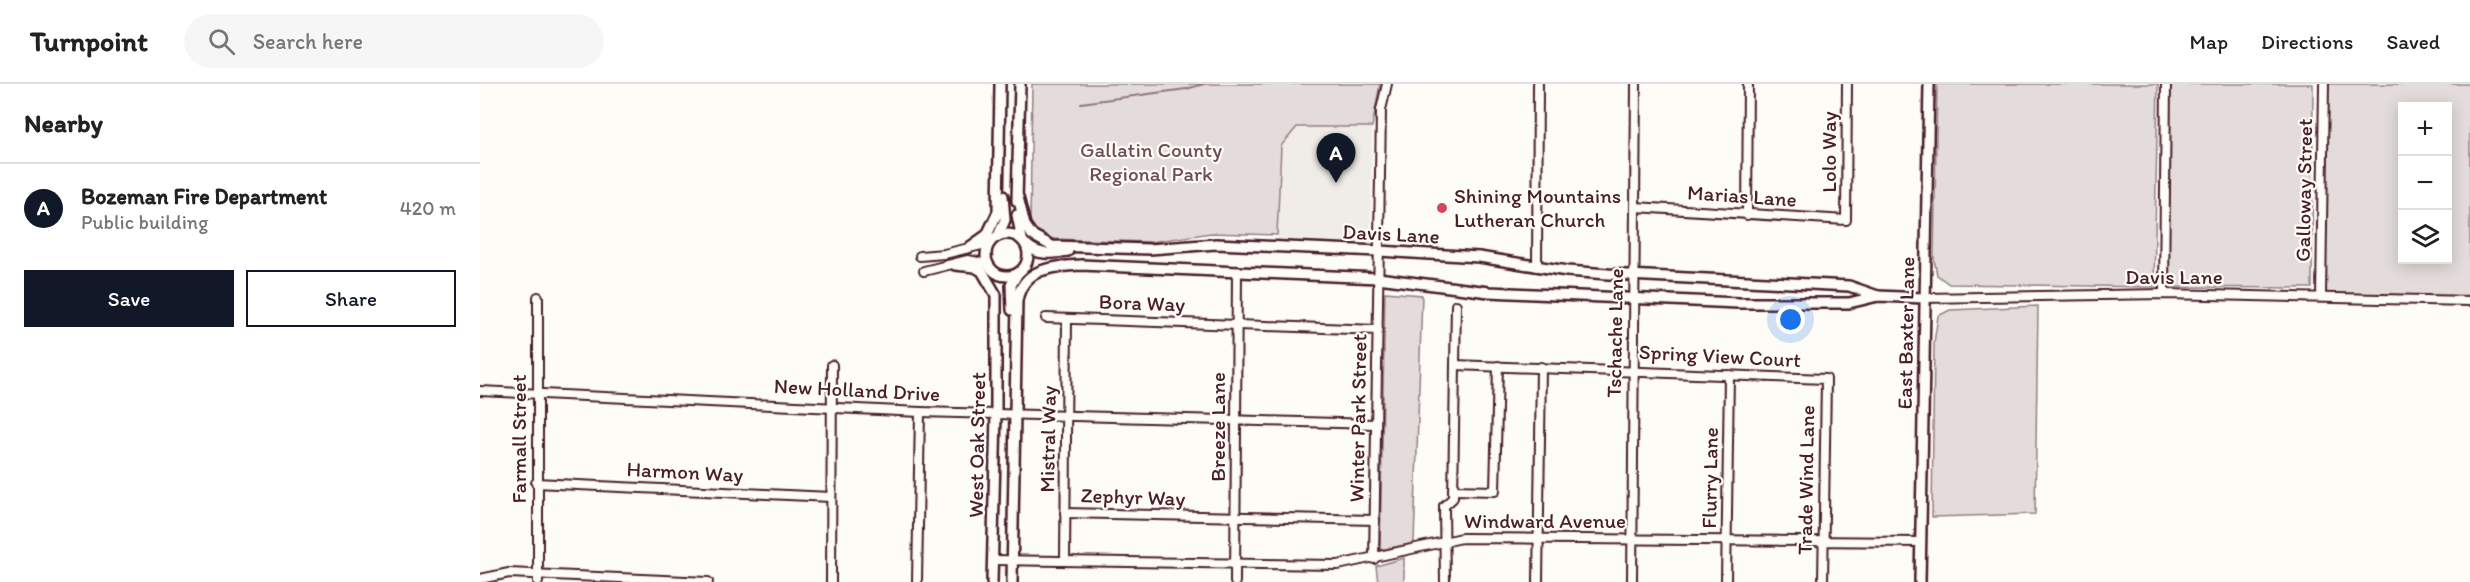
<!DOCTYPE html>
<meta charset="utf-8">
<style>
body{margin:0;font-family:Itim,sans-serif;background:#f6f6f6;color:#222}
.controls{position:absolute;right:18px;top:18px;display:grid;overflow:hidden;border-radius:0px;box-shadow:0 3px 15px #0003}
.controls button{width:54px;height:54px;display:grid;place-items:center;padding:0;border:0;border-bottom:2px solid #e0e0e0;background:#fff;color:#222;font:30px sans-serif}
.you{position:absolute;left:1311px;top:236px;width:21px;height:21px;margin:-15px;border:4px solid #fff;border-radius:50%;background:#1a73e8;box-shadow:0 0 0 9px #1a73e833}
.badge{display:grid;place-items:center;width:39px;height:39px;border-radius:50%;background:#111827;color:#fff;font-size:20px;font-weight:700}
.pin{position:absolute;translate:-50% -50px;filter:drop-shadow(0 2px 3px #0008)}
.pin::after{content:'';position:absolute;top:32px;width:21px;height:18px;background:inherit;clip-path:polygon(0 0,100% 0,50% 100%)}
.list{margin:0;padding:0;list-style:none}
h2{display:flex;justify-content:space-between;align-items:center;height:78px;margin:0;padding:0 24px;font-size:26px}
h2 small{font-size:20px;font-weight:400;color:#767676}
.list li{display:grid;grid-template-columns:39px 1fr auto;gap:18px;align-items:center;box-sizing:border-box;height:90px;padding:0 24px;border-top:2px solid #e0e0e0}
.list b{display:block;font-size:22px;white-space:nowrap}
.list p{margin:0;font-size:20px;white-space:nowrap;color:#767676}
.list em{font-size:20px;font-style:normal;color:#767676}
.actions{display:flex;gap:12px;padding:18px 24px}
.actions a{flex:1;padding:14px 0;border:2px solid #111827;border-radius:0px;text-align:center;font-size:21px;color:#111827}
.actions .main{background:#111827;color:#fff}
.icon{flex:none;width:33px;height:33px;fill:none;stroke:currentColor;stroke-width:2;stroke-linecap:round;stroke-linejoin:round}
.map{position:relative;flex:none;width:1990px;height:498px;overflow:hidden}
header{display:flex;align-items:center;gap:36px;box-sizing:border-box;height:84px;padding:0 30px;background:#fff;border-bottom:2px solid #e0e0e0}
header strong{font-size:28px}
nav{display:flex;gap:33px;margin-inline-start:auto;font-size:21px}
.search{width:420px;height:54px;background:#f6f6f6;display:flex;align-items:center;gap:15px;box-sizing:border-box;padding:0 21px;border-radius:33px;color:#767676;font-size:22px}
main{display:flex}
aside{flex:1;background:#fff}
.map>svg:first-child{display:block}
</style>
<header>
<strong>Turnpoint</strong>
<div class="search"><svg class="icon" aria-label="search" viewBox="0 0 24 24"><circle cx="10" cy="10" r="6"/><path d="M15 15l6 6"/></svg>Search here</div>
<nav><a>Map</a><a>Directions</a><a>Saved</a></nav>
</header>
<main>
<aside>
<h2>Nearby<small></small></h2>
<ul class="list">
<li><span class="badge">A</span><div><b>Bozeman Fire Department</b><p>Public building</p></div><em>420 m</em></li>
</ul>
<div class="actions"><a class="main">Save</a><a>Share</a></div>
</aside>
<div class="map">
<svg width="1990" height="498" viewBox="0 0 1990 498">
<rect width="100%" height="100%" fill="#fdfcf7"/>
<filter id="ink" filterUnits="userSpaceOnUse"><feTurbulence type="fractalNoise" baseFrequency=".0167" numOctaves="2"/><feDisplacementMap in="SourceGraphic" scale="12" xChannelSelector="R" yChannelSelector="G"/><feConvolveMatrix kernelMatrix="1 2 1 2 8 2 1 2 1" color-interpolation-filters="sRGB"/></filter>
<g filter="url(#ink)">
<polygon fill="#f0ece8" points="816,43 892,43 891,161 797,157 801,62"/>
<g fill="#e3dcda" stroke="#967e82" stroke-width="1.5" fill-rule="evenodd">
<polygon points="552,0 900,0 892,43 817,43 801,62 797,151 731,149 671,158 571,155 550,142"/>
<polygon points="1457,0 1678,0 1674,203 1469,200 1457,191 1454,175"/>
<polygon points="1690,0 1833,0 1832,204 1688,203"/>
<path d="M1848,0H1990V212L1845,209ZM1922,22H1968V176H1922Z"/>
<polygon points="905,208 942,211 934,459 900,466"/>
<polygon points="1558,222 1555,430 1452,433 1454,259 1458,232 1470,226"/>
<polygon points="924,474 924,498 898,498 896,482"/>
</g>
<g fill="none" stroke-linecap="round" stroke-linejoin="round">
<polyline stroke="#91777b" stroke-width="2" points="601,19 706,5 724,0"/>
<defs>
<g id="minor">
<polyline points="1155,123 1366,136 1367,0"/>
<polyline points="1267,131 1268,0"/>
<polyline points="440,172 464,170 510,159"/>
<polyline points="1057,183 1058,0"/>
<polyline points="444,187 488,176 508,180"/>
<polyline points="1684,210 1686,0"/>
<polyline points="1841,213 1844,0"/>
<polyline points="1444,214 1684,210 1990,217"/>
<polyline points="566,234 898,246"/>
<polyline points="975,281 976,221"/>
<polyline points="0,307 440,328 896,340"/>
<polyline points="56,399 351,413"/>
<polyline points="973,406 1015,407 1018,282"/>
<polyline points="585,429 895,436"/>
<polyline points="894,475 901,26 907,0"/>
<polyline points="513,476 858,481 982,454 1440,458"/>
<polyline points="585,477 587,235"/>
<polyline points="0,495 29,489 228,498"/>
<polyline points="58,498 58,213"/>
<polyline points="351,498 352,281"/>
<polyline points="437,498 440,328"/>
<polyline points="755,498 757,188"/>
<polyline points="965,498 964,422 973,414 975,281 1346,295 1343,498"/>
<polyline points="1058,498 1061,283"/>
<polyline points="1152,498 1156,0"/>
<polyline points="1246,498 1249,291"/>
</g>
<g id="major">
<polyline points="538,113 545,141 552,151 572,162 670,165 736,160 899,167 999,173 1087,187 1128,190 1369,202 1398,212"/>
<polyline points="537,117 540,0"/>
<polyline points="537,131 542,155"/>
<circle cx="527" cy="171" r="21"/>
<polyline points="518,152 525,136 523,112"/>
<path d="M547,161C559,173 574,169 588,167"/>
<polyline points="490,163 507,151 518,128 520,0"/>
<polyline points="475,181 495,183 502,187 516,211 516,329 512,498"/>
<polyline points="532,226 531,201 538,189"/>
<path d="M532,498L537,216C544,183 573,183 601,181L898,194L1009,208L1258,219H1369L1398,212L1444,214"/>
<polyline points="1440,498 1449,0"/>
</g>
</defs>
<use href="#minor" stroke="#4a1f2b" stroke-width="12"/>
<use href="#major" stroke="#4a1f2b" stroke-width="14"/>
<use href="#minor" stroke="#fdfcf7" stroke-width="8"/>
<use href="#major" stroke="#fdfcf7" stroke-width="9"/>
</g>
</g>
<circle fill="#d1495b" stroke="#fdfcf7" stroke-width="2" cx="962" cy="124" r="6"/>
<g text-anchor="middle" stroke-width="4.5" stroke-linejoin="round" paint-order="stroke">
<g font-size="21" fill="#704e57" stroke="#fdfcf7">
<text x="671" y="73">Gallatin County<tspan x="671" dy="24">Regional Park</tspan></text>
</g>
<g font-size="21" fill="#4a1f2b" stroke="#fdfcf7">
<text transform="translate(1349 68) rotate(-90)" y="7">Lolo Way</text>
<text transform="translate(1824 106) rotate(-89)" y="7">Galloway Street</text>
<text transform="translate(1262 112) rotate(4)" y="7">Marias Lane</text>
<text transform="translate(911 150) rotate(3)" y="7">Davis Lane</text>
<text x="1694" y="200">Davis Lane</text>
<text transform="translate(662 219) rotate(2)" y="7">Bora Way</text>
<text transform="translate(1135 249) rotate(-89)" y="7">Tschache Lane</text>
<text transform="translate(1426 249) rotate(-89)" y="7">East Baxter Lane</text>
<text transform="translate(1240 272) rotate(3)" y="7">Spring View Court</text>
<text transform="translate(377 306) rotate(3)" y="7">New Holland Drive</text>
<text transform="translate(878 334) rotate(-89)" y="7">Winter Park Street</text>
<text transform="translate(738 343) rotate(-90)" y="7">Breeze Lane</text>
<text transform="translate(39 355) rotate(-90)" y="7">Farmall Street</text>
<text transform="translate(568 355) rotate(-89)" y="7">Mistral Way</text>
<text transform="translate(497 361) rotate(-89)" y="7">West Oak Street</text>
<text transform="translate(205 388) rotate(3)" y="7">Harmon Way</text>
<text transform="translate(1230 394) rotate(-89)" y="7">Flurry Lane</text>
<text transform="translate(1326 396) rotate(-89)" y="7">Trade Wind Lane</text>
<text transform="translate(653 413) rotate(2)" y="7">Zephyr Way</text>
<text x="1065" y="444">Windward Avenue</text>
</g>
<g font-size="21" fill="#4a1f2b" stroke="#fdfcf7" text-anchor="start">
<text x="974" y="119">Shining Mountains<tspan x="974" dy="24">Lutheran Church</tspan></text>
</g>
</g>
</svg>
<div class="controls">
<button>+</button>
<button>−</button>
<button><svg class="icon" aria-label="layers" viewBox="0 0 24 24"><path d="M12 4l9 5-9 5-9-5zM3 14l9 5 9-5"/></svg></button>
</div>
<div class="you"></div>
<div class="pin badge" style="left:856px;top:99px">A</div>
</div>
</main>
